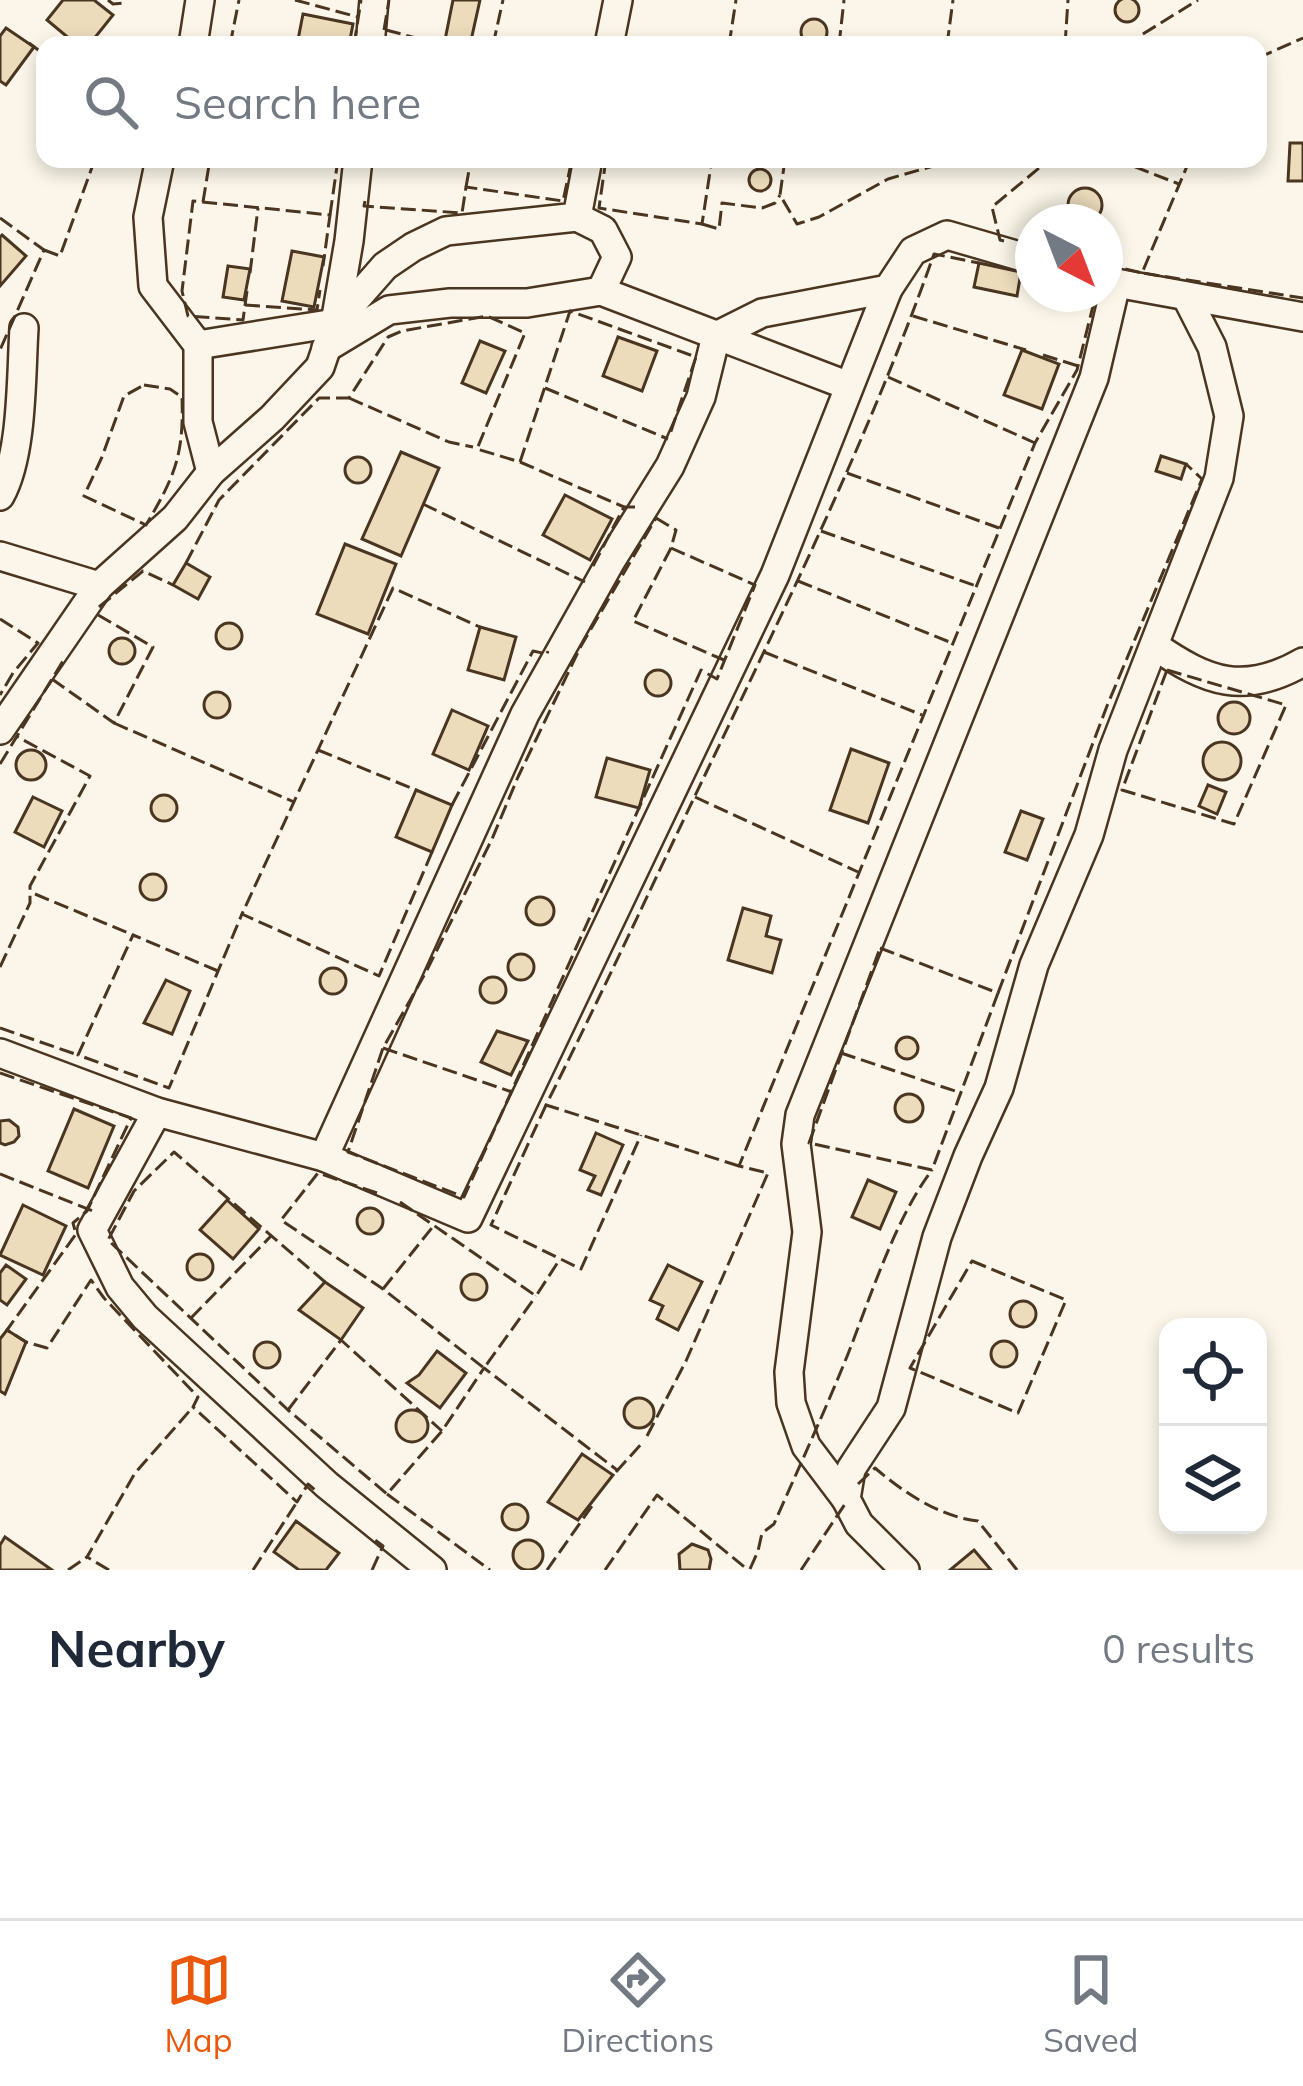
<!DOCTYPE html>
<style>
body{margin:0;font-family:Mulish,sans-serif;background:#f6f6f7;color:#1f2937}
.controls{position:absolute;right:36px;bottom:36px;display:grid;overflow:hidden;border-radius:24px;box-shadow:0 6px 18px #0003}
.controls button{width:108px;height:108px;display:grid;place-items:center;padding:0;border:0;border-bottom:3px solid #e0e1e3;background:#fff;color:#1f2937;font:60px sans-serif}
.compass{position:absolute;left:1015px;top:204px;width:108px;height:108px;border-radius:50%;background:#fff;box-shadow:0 6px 18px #0003;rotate:138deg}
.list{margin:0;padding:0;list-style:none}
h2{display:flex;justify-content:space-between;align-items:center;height:156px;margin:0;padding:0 48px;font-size:51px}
h2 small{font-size:39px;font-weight:400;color:#747a83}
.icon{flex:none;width:66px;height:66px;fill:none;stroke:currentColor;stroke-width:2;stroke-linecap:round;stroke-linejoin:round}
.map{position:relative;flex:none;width:1303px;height:1570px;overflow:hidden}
.search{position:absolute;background:#fff;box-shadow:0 6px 18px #0003;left:36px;right:36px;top:36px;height:132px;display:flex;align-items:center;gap:30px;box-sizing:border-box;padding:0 42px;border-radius:24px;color:#747a83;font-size:45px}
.sheet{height:348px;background:#fff}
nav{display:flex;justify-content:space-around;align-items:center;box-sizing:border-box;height:168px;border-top:3px solid #e0e1e3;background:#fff;font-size:33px;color:#747a83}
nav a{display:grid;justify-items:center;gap:6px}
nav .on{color:#ea580c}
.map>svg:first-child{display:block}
</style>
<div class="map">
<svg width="1303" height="1570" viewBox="0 0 1303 1570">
<rect width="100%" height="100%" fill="#fbf6e9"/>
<g fill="#ecdcbc" stroke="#4a3520" stroke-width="3">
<circle cx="1127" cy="10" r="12"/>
<polygon points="63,0 94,0 113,15 89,45 77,45 47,20"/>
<polygon points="453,0 480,0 470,45 444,45"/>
<polygon points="303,14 353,24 349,45 297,45"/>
<circle cx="814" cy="32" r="13"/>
<polygon points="6,28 34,47 6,85 0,81 0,36"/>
<polygon points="1290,143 1303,143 1303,181 1288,181"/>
<circle cx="760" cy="180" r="11"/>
<circle cx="1085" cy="205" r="17"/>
<polygon points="2,235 26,256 0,286 0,237"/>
<polygon points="292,251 324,257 314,307 282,301"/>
<polygon points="979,263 1021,272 1017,296 974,287"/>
<polygon points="228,266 250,269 244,300 223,297"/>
<polygon points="618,337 657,351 642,391 603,376"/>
<polygon points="480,341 505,351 486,393 462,383"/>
<polygon points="1022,350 1059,364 1042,409 1004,395"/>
<polygon points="401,452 439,468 401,556 362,539"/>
<polygon points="1161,456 1186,464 1181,479 1156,471"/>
<circle cx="358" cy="470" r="13"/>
<polygon points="565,495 612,519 590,560 543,535"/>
<polygon points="345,544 396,564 368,634 317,614"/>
<polygon points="186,563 210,577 198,599 173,585"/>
<circle cx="229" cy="636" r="13"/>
<polygon points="480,627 516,637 504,680 468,670"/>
<circle cx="122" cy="651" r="13"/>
<circle cx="658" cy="683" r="13"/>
<circle cx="217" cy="705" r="13"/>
<circle cx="1234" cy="718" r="16"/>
<polygon points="452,710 488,726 469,770 433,754"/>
<circle cx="1222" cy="761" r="19"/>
<polygon points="851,749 889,763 868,823 830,810"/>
<circle cx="31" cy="765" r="15"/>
<polygon points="607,758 650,770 639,808 596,797"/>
<polygon points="1208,785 1226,792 1217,814 1199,806"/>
<polygon points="416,790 452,805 432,852 396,837"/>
<circle cx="164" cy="808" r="13"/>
<polygon points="33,797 62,811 44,847 15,832"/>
<polygon points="1021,811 1043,819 1027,860 1005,852"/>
<circle cx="153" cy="887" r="13"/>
<circle cx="540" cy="911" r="14"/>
<polygon points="743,908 771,916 766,936 781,940 772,973 728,960"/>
<circle cx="521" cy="967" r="13"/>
<circle cx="333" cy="981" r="13"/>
<circle cx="493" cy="990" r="13"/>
<polygon points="166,980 190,991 172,1034 144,1023"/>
<polygon points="497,1031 528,1041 511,1075 481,1062"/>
<circle cx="907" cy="1048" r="11"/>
<circle cx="909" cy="1108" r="14"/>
<polygon points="74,1109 114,1126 88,1188 48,1171"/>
<polygon points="9,1120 18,1127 19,1136 14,1142 5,1145 0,1143 0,1121"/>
<polygon points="596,1133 623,1145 601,1195 588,1190 595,1176 580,1170"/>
<polygon points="868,1180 896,1192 880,1229 852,1217"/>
<polygon points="227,1200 259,1229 233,1259 200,1230"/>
<polygon points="23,1205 66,1226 43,1275 0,1255"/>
<circle cx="370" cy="1221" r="13"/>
<circle cx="200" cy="1267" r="13"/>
<polygon points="6,1265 26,1279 7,1305 0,1300 0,1273"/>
<polygon points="668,1265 702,1282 678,1330 657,1319 663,1306 650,1300"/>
<circle cx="474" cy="1287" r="13"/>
<polygon points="325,1282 363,1308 341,1340 299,1310"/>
<circle cx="1023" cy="1314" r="13"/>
<polygon points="7,1330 26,1342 5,1394 0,1391 0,1339"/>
<circle cx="1004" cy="1354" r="13"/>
<circle cx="267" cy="1355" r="13"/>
<polygon points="437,1351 466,1373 440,1408 407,1383 419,1375"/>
<circle cx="639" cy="1413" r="15"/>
<circle cx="412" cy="1426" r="16"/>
<polygon points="582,1454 613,1475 578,1520 548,1502"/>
<circle cx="515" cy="1517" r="13"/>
<polygon points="296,1521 339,1553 326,1570 299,1570 274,1552"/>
<polygon points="5,1537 52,1570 0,1570 0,1545"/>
<circle cx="528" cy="1555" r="15"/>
<polygon points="692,1544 708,1550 711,1559 709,1570 680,1570 679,1554"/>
<polygon points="974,1550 991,1570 950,1570"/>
</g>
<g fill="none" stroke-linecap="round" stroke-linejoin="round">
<defs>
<g id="minor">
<polyline points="193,45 200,0"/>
<polyline points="370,45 374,0"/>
<polyline points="609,45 618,0"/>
<polyline points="160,159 148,217 153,286 198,345 198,422 211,472"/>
<polyline points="577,217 603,230 617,257 601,291"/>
<polyline points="1105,281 1303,317"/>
<polyline points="716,336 762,313 888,289 913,251 947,235 1033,260"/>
<polyline points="198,345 335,323 385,266 413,247 446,231 577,217 588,159"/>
<polyline points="326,348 389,310 450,303 527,303 601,291 849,386"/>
<path d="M0,496C23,455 21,376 24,328"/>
<polyline points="0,556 99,586 175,518 211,472 272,418 320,367 335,323 349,241 358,159"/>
<path d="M1155,646C1207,682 1244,696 1303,662"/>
<polyline points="0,730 99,586"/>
<polyline points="0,1053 157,1112 324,1157 525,714 612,559 670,466 701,397 716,336"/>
<polyline points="157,1112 92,1230 120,1287 145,1317 327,1485 432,1570"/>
<polyline points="324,1157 468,1218 775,575 888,289"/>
<polyline points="846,1499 806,1446 791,1403 789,1372 807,1232 796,1144 800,1115 1094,378 1116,284"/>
<polyline points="905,1570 859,1524 846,1499 851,1469 891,1408 937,1237 968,1156 999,1088 1034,965 1089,835 1113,750 1219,478 1229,416 1212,347 1186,296"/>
</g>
</defs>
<use href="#minor" stroke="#4a3520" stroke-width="32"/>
<use href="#minor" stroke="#fbf6e9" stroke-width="27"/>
<g stroke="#4a3520" stroke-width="3" stroke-dasharray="15 6" stroke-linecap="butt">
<polyline points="108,0 113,4 123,3 123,0"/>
<polyline points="295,0 358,17"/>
<polyline points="384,30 389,0"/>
<polyline points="386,30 443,45"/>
<polyline points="29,43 45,55"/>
<polyline points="230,45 239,0"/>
<polyline points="354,45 361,0"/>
<polyline points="493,45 503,0"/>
<polyline points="729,45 736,0"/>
<polyline points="839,45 844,0"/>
<polyline points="947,45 953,0"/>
<polyline points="1065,45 1068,0"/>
<polyline points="1125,45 1198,0"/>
<polyline points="1258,58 1303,38"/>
<polyline points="606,159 599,208 702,224 712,159"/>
<polyline points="785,159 780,195 797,224 819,217 888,179 958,159"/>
<polyline points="1115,159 1179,184"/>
<polyline points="1190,159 1142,273 1303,298"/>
<polyline points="466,187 471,159"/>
<polyline points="365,201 364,206 462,213 466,187 563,201 572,159"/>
<polyline points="203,202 210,159"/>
<polyline points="330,215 338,159"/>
<polyline points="0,218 44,250 0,350"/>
<polyline points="702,224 719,229 722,203 762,208 775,203 780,195"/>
<polyline points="1004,241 1000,240 992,207 1050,159"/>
<polyline points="44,250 60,256 95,159"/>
<polyline points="1105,264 1142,273"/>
<polyline points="250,273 258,208"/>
<polyline points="247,291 243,320 188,316 182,291 193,201 330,215 323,266"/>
<polyline points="245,305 317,310 320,290"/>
<polyline points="913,316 1026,350"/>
<polyline points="1043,355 1078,366"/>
<polyline points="888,377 1035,443"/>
<path d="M144,385L170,389L182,397C184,455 175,476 146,525L84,496L102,457L124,396Z"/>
<polyline points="545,388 668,439"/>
<polyline points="349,398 449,442 473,447"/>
<polyline points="520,462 624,507"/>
<polyline points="847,473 999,528"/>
<polyline points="423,504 585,582"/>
<polygon points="656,518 676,530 671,548 755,585 717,679 701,670 464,1197 348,1152 383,1048 426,972 492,839 518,777 581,646"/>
<polyline points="821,531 976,586"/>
<polyline points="671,548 633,621 724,660"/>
<polyline points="186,563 219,500 319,398 349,398 388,337 402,331 487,316 525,333 477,449 520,462 570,311 696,357 669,437"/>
<polyline points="593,566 624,507 635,507"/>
<polyline points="798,581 952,643"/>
<polyline points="99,607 143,571 173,585"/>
<polyline points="0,619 38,643 13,673 0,695"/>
<polyline points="764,652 922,715"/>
<polygon points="1167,670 1286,705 1234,824 1122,790"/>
<polyline points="52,679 114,723 153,647 93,612"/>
<polyline points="114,723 294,802"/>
<polyline points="318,750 416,790"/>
<polyline points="0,764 63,661"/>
<polyline points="695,797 858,872"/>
<polyline points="452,805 533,651 547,654 548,651"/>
<polyline points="432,852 379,976 242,914 393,588 480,627"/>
<polyline points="35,894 133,935"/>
<polygon points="880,948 998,993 932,1170 809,1143"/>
<polyline points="0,967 30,903 30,886 90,776 16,736"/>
<polyline points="218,971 133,935 78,1055 169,1088 242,914"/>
<polyline points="998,993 1107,706 1202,479 1186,464"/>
<polyline points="0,1028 78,1055"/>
<polyline points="383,1048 512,1092"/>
<polyline points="841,1053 961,1093"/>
<polyline points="0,1073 131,1118 87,1211 73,1223 76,1234 7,1330 26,1342 47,1348 91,1280 104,1298 198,1397 193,1407 297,1502 308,1484 315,1490"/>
<polyline points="546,1105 491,1225 581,1269 641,1135"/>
<path d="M739,1166L546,1105C605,988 660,868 717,750C795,587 874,424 934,254L979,263"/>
<polyline points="0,1174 93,1211"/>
<polyline points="377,1193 318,1173 281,1220 383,1289 484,1368 536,1296"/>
<polyline points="400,1202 536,1296 560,1259"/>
<polygon points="972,1261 1066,1300 1018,1413 910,1368"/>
<polyline points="325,1282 174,1152 134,1191 108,1240 288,1410 387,1494 442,1431 484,1368 617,1470"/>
<polyline points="383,1289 435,1224"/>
<polyline points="191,1318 272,1235"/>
<polyline points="288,1410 341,1340 442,1431"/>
<polyline points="647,1436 686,1361 768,1173 739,1166 1035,443 1077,370 1096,294"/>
<polyline points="616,1472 644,1441"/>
<path d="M858,1484L875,1468C903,1492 940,1517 978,1521L1017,1570"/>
<polyline points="387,1494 490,1570"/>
<path d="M750,1569L758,1551L762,1533L774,1524C799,1467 825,1411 848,1354C870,1298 896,1217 932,1170"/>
<polyline points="68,1570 87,1557"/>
<polyline points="109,1570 87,1557 135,1473 193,1407"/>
<polyline points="253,1570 297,1502"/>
<polyline points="372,1570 383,1546 375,1540"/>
<polyline points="547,1570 592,1506"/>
<polyline points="605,1570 657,1495 748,1570"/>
<polyline points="801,1570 845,1504"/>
</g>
</g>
</svg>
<div class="controls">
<button><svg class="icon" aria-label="locate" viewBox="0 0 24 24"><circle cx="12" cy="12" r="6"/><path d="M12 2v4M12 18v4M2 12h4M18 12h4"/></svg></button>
<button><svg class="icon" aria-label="layers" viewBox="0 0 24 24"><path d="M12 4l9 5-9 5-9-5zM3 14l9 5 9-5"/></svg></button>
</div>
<svg class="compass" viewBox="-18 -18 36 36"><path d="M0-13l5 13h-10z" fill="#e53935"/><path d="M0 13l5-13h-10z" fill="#747a83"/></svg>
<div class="search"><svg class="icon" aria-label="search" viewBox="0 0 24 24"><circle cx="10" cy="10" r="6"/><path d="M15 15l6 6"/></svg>Search here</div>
</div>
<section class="sheet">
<h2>Nearby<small>0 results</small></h2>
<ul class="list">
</ul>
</section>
<nav>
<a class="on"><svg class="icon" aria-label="map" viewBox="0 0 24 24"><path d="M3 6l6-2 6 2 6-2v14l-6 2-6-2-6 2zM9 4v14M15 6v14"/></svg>Map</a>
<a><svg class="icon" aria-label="directions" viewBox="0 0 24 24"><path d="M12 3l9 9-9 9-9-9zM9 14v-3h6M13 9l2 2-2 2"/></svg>Directions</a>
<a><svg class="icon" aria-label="saved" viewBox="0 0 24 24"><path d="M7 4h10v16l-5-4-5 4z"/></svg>Saved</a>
</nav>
